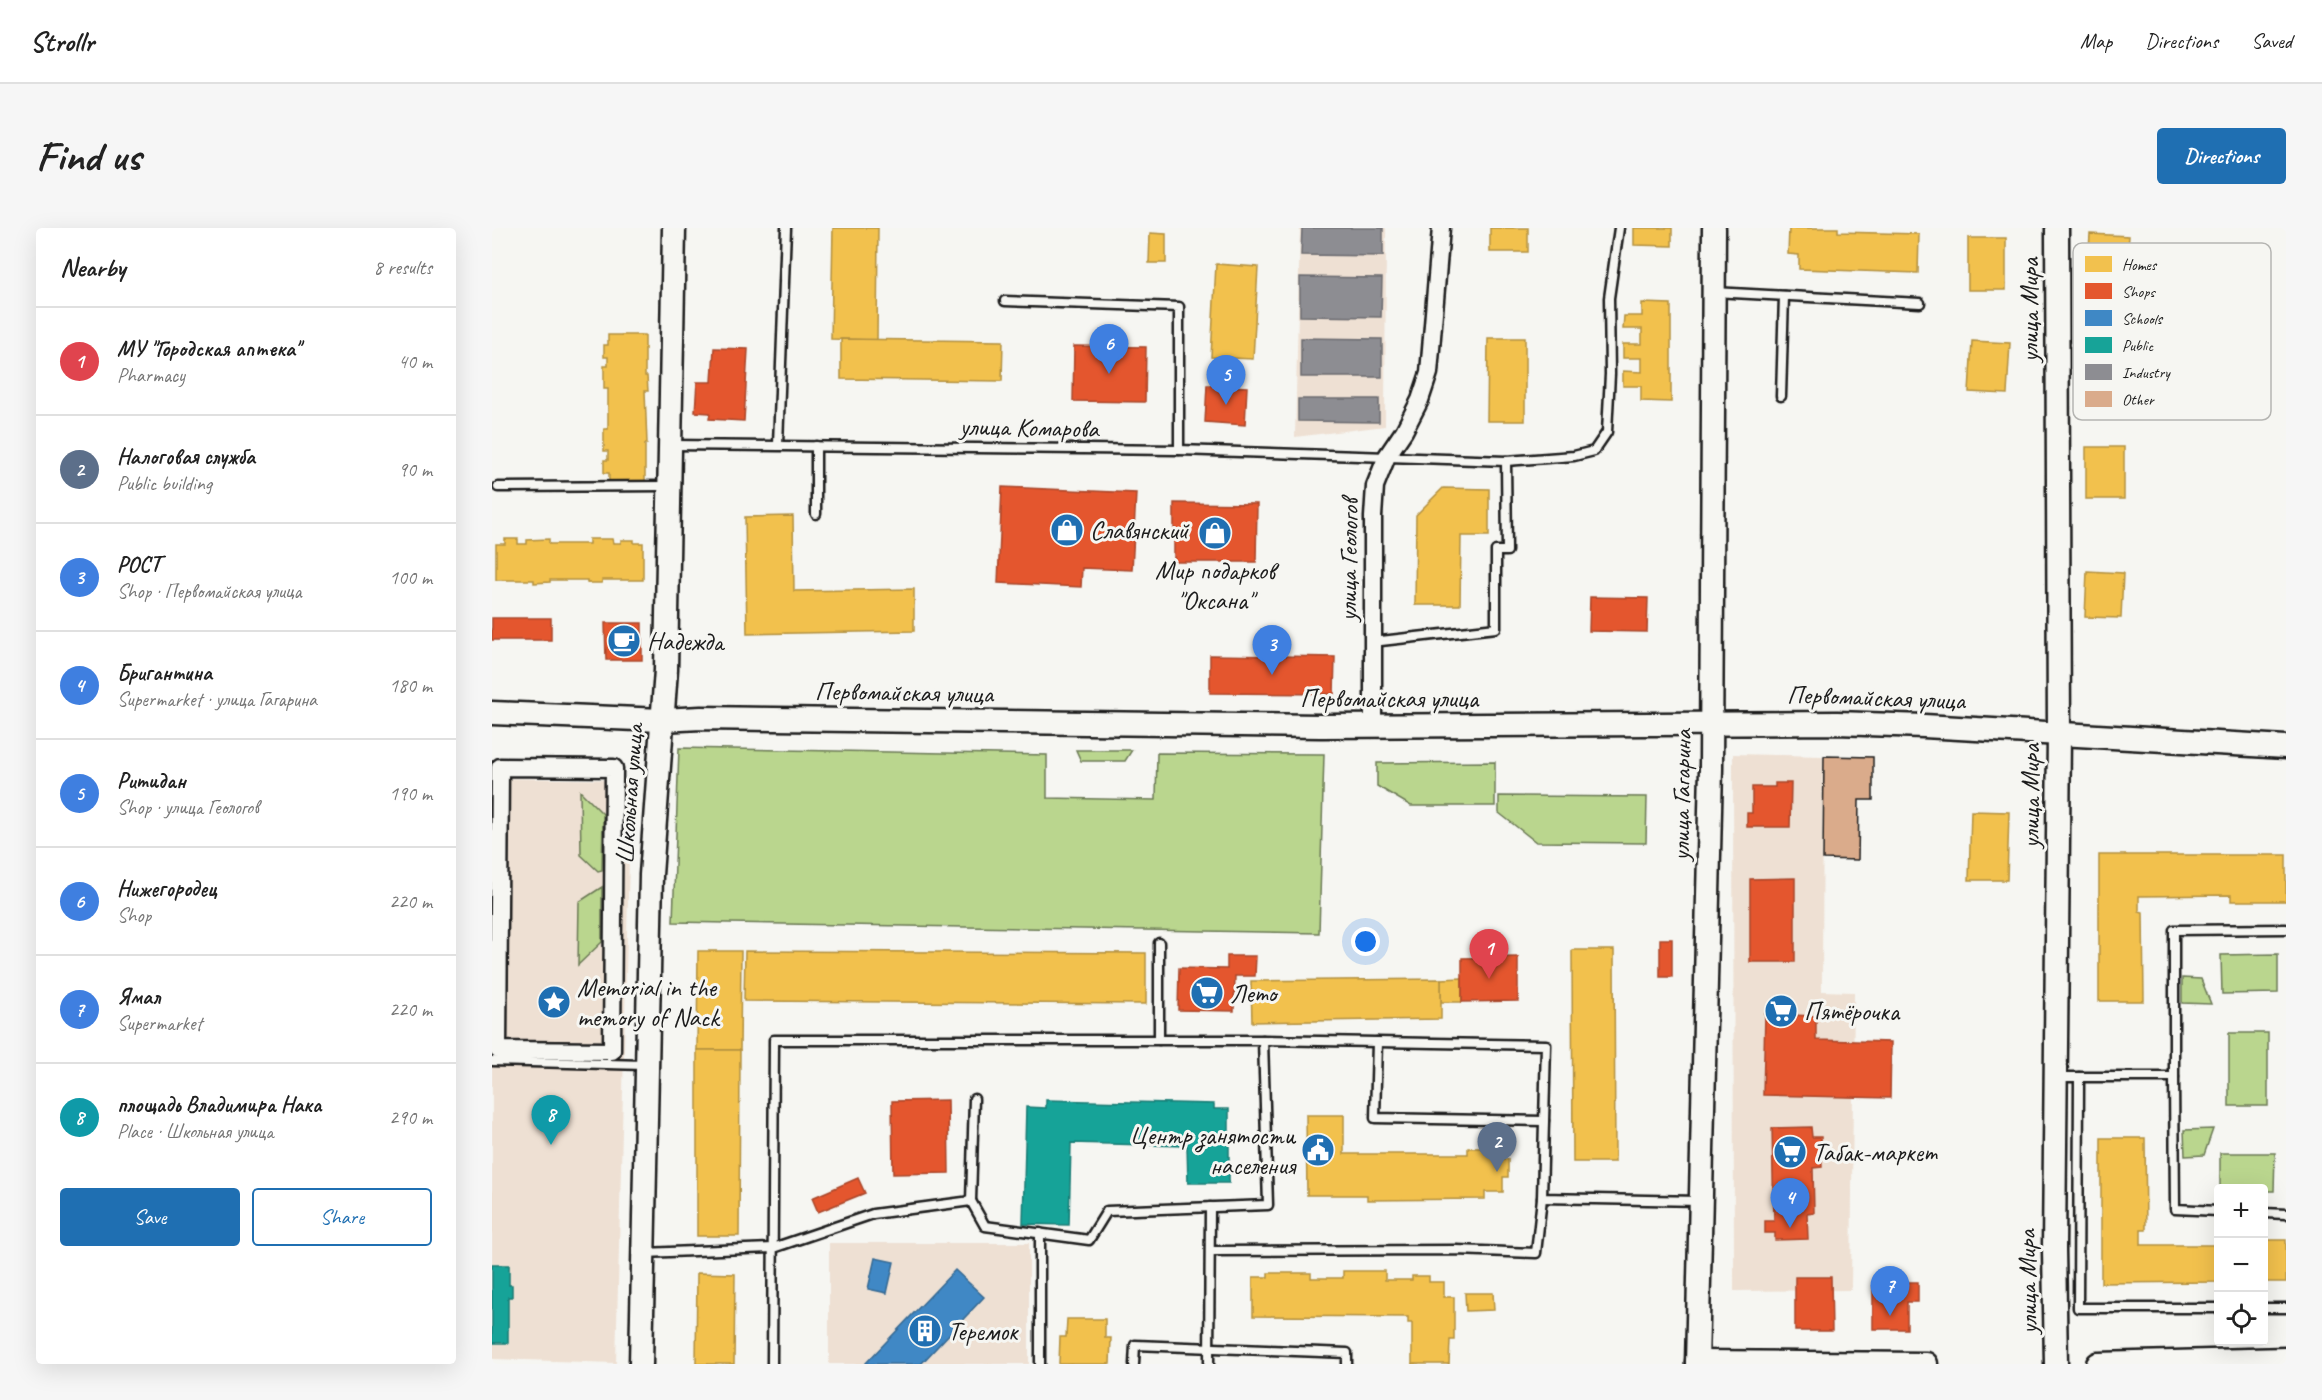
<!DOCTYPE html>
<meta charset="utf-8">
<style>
body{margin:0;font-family:Caveat,sans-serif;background:#f6f6f6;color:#222}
.controls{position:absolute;right:18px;bottom:18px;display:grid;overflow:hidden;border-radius:6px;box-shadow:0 6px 24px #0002}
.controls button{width:54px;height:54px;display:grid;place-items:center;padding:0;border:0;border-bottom:2px solid #e0e0e0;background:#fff;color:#222;font:30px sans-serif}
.you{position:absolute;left:874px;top:714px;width:21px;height:21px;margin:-15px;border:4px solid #fff;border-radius:50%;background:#1a73e8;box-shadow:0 0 0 9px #1a73e833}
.badge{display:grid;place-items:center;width:39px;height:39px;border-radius:50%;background:#1f6fb2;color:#fff;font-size:20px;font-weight:700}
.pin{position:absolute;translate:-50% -50px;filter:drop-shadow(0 2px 3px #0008)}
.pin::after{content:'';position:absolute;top:32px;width:21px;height:18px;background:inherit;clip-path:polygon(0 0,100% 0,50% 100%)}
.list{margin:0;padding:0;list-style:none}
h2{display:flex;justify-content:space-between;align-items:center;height:78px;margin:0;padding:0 24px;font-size:26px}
h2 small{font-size:20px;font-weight:400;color:#767676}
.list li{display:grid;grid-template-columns:39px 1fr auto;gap:18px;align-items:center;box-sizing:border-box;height:108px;padding:0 24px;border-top:2px solid #e0e0e0}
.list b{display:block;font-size:22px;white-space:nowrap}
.list p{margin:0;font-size:20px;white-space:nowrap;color:#767676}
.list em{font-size:20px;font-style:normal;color:#767676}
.actions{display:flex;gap:12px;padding:18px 24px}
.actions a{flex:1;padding:14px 0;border:2px solid #1f6fb2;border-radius:6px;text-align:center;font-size:21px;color:#1f6fb2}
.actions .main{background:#1f6fb2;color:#fff}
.icon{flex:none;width:33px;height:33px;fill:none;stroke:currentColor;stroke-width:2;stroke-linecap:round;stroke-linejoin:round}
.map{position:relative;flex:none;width:1794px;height:1136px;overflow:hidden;border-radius:6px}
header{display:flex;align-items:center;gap:36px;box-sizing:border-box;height:84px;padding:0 30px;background:#fff;border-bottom:2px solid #e0e0e0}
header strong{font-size:28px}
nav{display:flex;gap:33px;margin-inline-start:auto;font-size:21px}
.intro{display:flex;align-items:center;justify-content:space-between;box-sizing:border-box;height:144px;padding:0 36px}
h1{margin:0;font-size:42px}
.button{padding:15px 27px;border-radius:6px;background:#1f6fb2;color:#fff;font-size:21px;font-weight:700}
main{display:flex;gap:36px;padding:0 36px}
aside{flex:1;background:#fff;border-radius:6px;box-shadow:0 6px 24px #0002}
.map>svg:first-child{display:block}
</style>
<header>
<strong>Strollr</strong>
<nav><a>Map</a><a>Directions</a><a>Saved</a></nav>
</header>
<div class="intro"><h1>Find us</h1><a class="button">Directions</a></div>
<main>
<aside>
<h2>Nearby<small>8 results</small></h2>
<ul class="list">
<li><span class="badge" style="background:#e0444e">1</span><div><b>МУ &quot;Городская аптека&quot;</b><p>Pharmacy</p></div><em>40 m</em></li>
<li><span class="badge" style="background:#5c6f8a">2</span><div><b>Налоговая служба</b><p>Public building</p></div><em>90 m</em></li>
<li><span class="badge" style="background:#3f7fe0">3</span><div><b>РОСТ</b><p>Shop · Первомайская улица</p></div><em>100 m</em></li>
<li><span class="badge" style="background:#3f7fe0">4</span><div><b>Бригантина</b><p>Supermarket · улица Гагарина</p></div><em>180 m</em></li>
<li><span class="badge" style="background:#3f7fe0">5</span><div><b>Ритидан</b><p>Shop · улица Геологов</p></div><em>190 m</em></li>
<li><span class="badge" style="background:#3f7fe0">6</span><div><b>Нижегородец</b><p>Shop</p></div><em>220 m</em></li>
<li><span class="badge" style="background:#3f7fe0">7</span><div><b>Ямал</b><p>Supermarket</p></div><em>220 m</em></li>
<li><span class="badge" style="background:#0f9aa8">8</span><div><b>площадь Владимира Нака</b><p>Place · Школьная улица</p></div><em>290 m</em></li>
</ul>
<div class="actions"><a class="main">Save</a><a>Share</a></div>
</aside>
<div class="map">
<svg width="1794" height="1136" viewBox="0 0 1794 1136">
<rect width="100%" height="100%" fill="#f6f6f2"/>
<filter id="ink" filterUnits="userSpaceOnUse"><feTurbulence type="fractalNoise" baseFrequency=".0167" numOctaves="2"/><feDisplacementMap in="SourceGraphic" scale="12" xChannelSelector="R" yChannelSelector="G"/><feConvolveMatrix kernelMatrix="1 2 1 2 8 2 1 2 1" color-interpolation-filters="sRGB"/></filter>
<g filter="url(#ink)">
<g fill="#eee0d3">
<polygon points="808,0 894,0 893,198 803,209"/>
<polygon points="1241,526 1331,528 1330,763 1362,764 1359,1062 1242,1063"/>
<polygon points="0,550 139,552 124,1135 0,1131"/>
<rect x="337" y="1015" width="200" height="121"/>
</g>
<g fill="#bad68e" stroke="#6b7955" stroke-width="1.5">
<polygon points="187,520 555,527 555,570 664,572 665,525 832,526 827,705 181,694"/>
<polygon points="584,522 640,522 633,533 589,533"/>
<polygon points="1003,534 1003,578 919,578 885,558 885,535"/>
<polygon points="88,563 111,586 110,642 106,643 89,627"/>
<polygon points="1007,568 1155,569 1154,615 1044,614 1007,585"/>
<polygon points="110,659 110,714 86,737 87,674"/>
<polygon points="1786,726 1786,765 1730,766 1729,727"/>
<polygon points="1690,750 1709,751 1719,776 1690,775"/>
<rect x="1737" y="805" width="39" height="73"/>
<polygon points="1721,901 1712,927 1693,928 1692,902"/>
<polygon points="1728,925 1783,925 1782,963 1772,963 1772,960 1728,960"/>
</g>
<g fill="#f2c14e" stroke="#b2903f" stroke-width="1.5">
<polygon points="341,0 386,0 385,112 339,111"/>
<rect x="998" y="0" width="38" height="24"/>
<polygon points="1142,0 1180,0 1180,18 1142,17"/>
<polygon points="1297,0 1346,0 1346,4 1427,6 1426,45 1307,41 1307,27 1296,26"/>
<polygon points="658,5 674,6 674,35 657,35"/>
<polygon points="1598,6 1637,8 1633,60 1595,57"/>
<rect x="1476" y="10" width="38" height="52"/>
<polygon points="724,36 766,39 761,131 719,129"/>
<polygon points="1150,75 1179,76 1179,174 1149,173 1149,158 1131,158 1131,143 1150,144 1150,130 1131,130 1131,116 1150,116 1150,101 1131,101 1132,88 1150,88"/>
<polygon points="116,107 153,107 153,148 155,148 156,163 153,163 155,216 153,216 153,254 117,254 117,245 112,245 112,232 116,232 116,223 112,223 112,201 116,201 116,161 112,161 112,138 116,138 116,129 112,129 112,117 116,117"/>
<polygon points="996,110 1033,110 1033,193 995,193"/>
<polygon points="349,111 511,113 510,153 349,151"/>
<polygon points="1480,113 1518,115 1515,166 1477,164"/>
<rect x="1594" y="219" width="38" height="52"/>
<polygon points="951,260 997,261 997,308 969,308 968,377 923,377 924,287"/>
<polygon points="301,288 302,363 422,361 422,403 255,406 253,289"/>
<polygon points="13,311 26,311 26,316 35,316 35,312 57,311 57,316 97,316 97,311 120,311 121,315 129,315 129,312 142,312 142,315 151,315 151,352 110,352 110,355 95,355 95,352 58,352 58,354 42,355 42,352 4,352 4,316 13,316"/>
<polygon points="1595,343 1631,345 1629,390 1593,389"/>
<polygon points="1479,583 1517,584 1515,652 1477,652"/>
<polygon points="1607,627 1794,627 1794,673 1739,673 1739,667 1647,668 1647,683 1651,684 1652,773 1607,773"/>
<polygon points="1080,722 1122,722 1123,934 1081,934"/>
<polygon points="206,723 249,723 248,822 205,822"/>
<polygon points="253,723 654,725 654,776 252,773"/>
<polygon points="970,750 970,774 949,774 949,751"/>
<polygon points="949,751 949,791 760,794 759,753"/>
<polygon points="205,822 248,822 247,1008 205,1008"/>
<polygon points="814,887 852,887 852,926 976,926 976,920 1011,920 1011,931 1016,931 1016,949 1011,949 1011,964 993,964 993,971 875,972 875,967 815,967"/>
<polygon points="1609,910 1653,910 1654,1002 1649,1002 1649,1017 1726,1017 1726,1054 1609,1055"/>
<rect x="1772" y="1012" width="22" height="42"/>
<polygon points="851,1043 893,1043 893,1052 920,1052 920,1048 937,1048 937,1054 952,1054 952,1069 962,1069 962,1112 958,1112 957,1136 920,1136 920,1095 916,1095 916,1089 761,1088 761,1049 776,1049 776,1045 819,1045 819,1050 851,1050"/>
<polygon points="205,1045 243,1046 242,1136 204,1136"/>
<polygon points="973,1065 1001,1065 1002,1082 974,1083"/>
<polygon points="575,1091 613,1091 613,1110 619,1110 618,1136 567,1136 568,1109 574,1109"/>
</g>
<g fill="#e4572e" stroke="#a84529" stroke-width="1.5">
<polygon points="582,118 654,119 653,174 581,173"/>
<polygon points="222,120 256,121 252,193 217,191 218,185 203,184 205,154 220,154"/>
<polygon points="715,157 755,159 753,197 713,194"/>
<polygon points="510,259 644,265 640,342 590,340 589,359 506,355"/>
<polygon points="682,275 765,276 764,334 682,334"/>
<polygon points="1098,369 1156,370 1155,404 1097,403"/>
<rect x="0" y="390" width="59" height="22"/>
<polygon points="113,395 150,395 150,432 114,432"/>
<polygon points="718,427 843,429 842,466 718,465"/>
<polygon points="1283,555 1299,555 1298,599 1255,599 1255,585 1260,585 1260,559 1283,559"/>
<polygon points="1303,650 1303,734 1258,734 1258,651"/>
<rect x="1168" y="711" width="12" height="38"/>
<polygon points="735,728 764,728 763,748 743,748 742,783 686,782 687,740 735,741"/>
<polygon points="1026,729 1026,773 970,774 970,730"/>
<polygon points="1273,786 1324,788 1324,812 1399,814 1398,870 1271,867"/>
<polygon points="456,872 457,945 401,946 400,873"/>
<polygon points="1319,899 1320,909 1329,909 1330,939 1321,940 1322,985 1315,986 1316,1011 1283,1012 1283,1005 1273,1005 1273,993 1282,993 1280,900"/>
<polygon points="366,950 373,965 326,984 320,970"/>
<polygon points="1303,1049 1339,1049 1340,1103 1303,1103"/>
<polygon points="1381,1054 1426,1054 1426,1074 1415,1074 1415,1101 1381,1101"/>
</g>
<g fill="#3f88c5" stroke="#346892" stroke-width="1.5">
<polygon points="383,1030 402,1034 395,1065 376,1061"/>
<polygon points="463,1042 492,1069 429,1136 373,1136"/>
</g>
<g fill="#17a398" stroke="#187a73" stroke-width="1.5">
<polygon points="554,872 722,876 722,881 737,881 737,955 696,955 695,918 579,915 577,997 531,996 534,879 554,880"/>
<polygon points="0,1037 17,1037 17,1057 20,1057 20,1069 16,1069 16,1115 0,1115"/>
</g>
<g fill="#8d8d92" stroke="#6b6b6f" stroke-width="1.5">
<polygon points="810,0 891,0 891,28 809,27"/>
<polygon points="808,49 890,50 889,89 808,88"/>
<polygon points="809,110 890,111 890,149 809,149"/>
<polygon points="806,171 887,171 887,194 806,193"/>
</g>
<polygon fill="#daab8b" stroke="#1c1c1c" stroke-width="1.5" points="1332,528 1381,529 1381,572 1367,572 1366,632 1331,631"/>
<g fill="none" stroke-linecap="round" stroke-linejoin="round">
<defs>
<g id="lane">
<polyline points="1222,64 1428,75"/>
<polyline points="513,73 687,79 687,222"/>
<polyline points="1289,168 1292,68"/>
<polyline points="179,217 687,222 1014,233 1082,228 1102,223 1115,204 1118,146 1117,70 1127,0"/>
<polyline points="286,217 294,0"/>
<polyline points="324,218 324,286"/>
<polyline points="6,259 176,258"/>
<polyline points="880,414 1004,400 1004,323 1015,323 1014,233"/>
<polyline points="667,715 667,812"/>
<polyline points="885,814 883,890 1052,893"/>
<polyline points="0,833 153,837"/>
<polyline points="1564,849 1682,849 1682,702 1794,701"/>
<polyline points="1587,849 1586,1080 1726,1080"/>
<polyline points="1682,849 1683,981 1726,983"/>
<polyline points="479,973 482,871"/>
<polyline points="1772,985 1794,986"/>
<polyline points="719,1023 965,1022 1044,1025 1050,970"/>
<polyline points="152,1025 281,1020 381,986 479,973 493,998 597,1012 615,983 776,977 771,812"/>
<polyline points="1772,1080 1794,1080"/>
<polyline points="280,1136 282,812 771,812 1054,817 1050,970 1208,973"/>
<polyline points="548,1136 548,1005"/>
<polyline points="642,1136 643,1117 855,1125 855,1136"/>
<polyline points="717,1136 718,979"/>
</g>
<g id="street">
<polyline points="881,499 881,289 883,258 895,228 912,203 928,172 937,145 949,0"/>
<polygon points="8,539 122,540 120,823 6,822"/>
</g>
<g id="secondary">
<polyline points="0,485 170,492 209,490 829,498 1345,495 1432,498 1794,519"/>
<polyline points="1205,1134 1434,1136"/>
<polyline points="149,1136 159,647 174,442 182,0"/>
<polyline points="1205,1136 1219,540 1222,0"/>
<polyline points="1564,1136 1562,1021 1567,506 1565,0"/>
<polyline points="1606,1136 1794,1131"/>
</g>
</defs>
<use href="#lane" stroke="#1c1c1c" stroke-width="13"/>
<use href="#street" stroke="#1c1c1c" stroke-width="21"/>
<use href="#secondary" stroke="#1c1c1c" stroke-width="27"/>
<use href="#lane" stroke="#f6f6f2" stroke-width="8"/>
<use href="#street" stroke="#f6f6f2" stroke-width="16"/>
<use href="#secondary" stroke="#f6f6f2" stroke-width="22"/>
</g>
</g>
<defs>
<symbol id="shop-disc" viewBox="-11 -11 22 22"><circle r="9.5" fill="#1f6fb2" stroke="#f6f6f2"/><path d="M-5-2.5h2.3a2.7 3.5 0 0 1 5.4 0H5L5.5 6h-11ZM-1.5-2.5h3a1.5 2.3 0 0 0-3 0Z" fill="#fff"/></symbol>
<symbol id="cafe-disc" viewBox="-11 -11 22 22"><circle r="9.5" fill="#1f6fb2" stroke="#f6f6f2"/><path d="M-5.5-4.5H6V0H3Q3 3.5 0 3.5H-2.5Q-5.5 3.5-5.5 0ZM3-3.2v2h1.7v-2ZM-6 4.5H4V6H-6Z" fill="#fff"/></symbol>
<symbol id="supermarket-disc" viewBox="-11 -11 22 22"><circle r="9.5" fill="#1f6fb2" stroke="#f6f6f2"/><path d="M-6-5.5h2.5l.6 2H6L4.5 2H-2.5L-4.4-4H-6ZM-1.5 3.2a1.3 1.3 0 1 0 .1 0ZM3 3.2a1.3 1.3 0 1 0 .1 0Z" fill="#fff"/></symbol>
<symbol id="sight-disc" viewBox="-11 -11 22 22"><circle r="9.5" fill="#1f6fb2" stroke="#f6f6f2"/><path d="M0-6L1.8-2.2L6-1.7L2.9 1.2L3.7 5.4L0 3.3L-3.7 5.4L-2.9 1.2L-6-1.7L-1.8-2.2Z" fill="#fff"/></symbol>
<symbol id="civic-disc" viewBox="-11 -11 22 22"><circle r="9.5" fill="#1f6fb2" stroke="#f6f6f2"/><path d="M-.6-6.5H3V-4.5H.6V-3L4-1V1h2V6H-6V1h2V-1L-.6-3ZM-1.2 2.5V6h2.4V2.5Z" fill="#fff"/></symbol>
<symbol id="building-disc" viewBox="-11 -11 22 22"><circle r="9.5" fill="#1f6fb2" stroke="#f6f6f2"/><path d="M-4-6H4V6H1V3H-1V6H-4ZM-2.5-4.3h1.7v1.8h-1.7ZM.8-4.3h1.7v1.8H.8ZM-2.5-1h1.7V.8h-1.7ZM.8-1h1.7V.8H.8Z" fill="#fff"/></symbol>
</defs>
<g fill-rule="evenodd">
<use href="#shop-disc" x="556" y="283" width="38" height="38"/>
<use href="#shop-disc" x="704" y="286" width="38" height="38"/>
<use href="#cafe-disc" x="113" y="394" width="38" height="38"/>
<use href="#supermarket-disc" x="696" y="746" width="38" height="38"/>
<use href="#sight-disc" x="43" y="755" width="38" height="38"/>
<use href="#supermarket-disc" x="1270" y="764" width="38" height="38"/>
<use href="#civic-disc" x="807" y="903" width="38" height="38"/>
<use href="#supermarket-disc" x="1279" y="905" width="38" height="38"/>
<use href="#building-disc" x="414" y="1084" width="38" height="38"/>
</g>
<g text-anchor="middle" stroke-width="6" stroke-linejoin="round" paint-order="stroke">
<g font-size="26" fill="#1c1c1c" stroke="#f6f6f2">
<text transform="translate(1537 82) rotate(-90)" y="9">улица Мира</text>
<text transform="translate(537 199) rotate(1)" y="9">улица Комарова</text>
<text transform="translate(856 332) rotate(-89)" y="9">улица Геологов</text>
<text transform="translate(412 464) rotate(1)" y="9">Первомайская улица</text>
<text transform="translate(1384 469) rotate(2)" y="9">Первомайская улица</text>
<text x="897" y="479">Первомайская улица</text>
<text transform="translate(137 566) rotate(-86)" y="9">Школьная улица</text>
<text transform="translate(1189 567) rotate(-89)" y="9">улица Гагарина</text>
<text transform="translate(1538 568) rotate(-90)" y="9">улица Мира</text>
<text transform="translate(1535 1054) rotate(-91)" y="9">улица Мира</text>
</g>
<g font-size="26" fill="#1c1c1c" stroke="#f6f6f2" text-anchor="start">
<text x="598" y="311">Славянский</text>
<text x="723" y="351" text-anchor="middle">Мир подарков<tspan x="723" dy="30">"Оксана"</tspan></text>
<text x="155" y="422">Надежда</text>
<text x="85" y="768">Memorial in the<tspan x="85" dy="30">memory of Nack</tspan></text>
<text x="738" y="774">Лето</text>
<text x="1312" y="792">Пятёрочка</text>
<text x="803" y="916" text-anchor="end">Центр занятости<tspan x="803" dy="30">населения</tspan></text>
<text x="1321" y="933">Табак-маркет</text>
<text x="456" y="1112">Теремок</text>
</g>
</g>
<rect x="1581" y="15" width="198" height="177" rx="9" fill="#f6f6f2" stroke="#b5b5b2" stroke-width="1.5"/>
<rect x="1593" y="28" width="27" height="16" fill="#f2c14e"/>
<rect x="1593" y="55" width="27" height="16" fill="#e4572e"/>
<rect x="1593" y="82" width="27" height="16" fill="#3f88c5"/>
<rect x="1593" y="109" width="27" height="16" fill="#17a398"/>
<rect x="1593" y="136" width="27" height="16" fill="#8d8d92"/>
<rect x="1593" y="163" width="27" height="16" fill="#daab8b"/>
<g font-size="16" fill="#1c1c1c">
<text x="1630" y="42">Homes</text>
<text x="1630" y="69">Shops</text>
<text x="1630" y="96">Schools</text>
<text x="1630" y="123">Public</text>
<text x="1630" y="150">Industry</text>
<text x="1630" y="177">Other</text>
</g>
</svg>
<div class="controls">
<button>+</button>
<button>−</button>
<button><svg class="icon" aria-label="locate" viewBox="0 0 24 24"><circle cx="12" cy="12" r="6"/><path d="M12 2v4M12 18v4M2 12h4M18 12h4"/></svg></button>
</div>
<div class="you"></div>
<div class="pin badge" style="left:997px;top:751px;background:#e0444e">1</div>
<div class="pin badge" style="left:1005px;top:944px;background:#5c6f8a">2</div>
<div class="pin badge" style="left:780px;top:447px;background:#3f7fe0">3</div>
<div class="pin badge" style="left:1298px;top:1000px;background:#3f7fe0">4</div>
<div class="pin badge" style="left:734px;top:177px;background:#3f7fe0">5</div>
<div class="pin badge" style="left:617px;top:146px;background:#3f7fe0">6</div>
<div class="pin badge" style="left:1398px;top:1088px;background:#3f7fe0">7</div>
<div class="pin badge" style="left:59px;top:917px;background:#0f9aa8">8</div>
</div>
</main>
